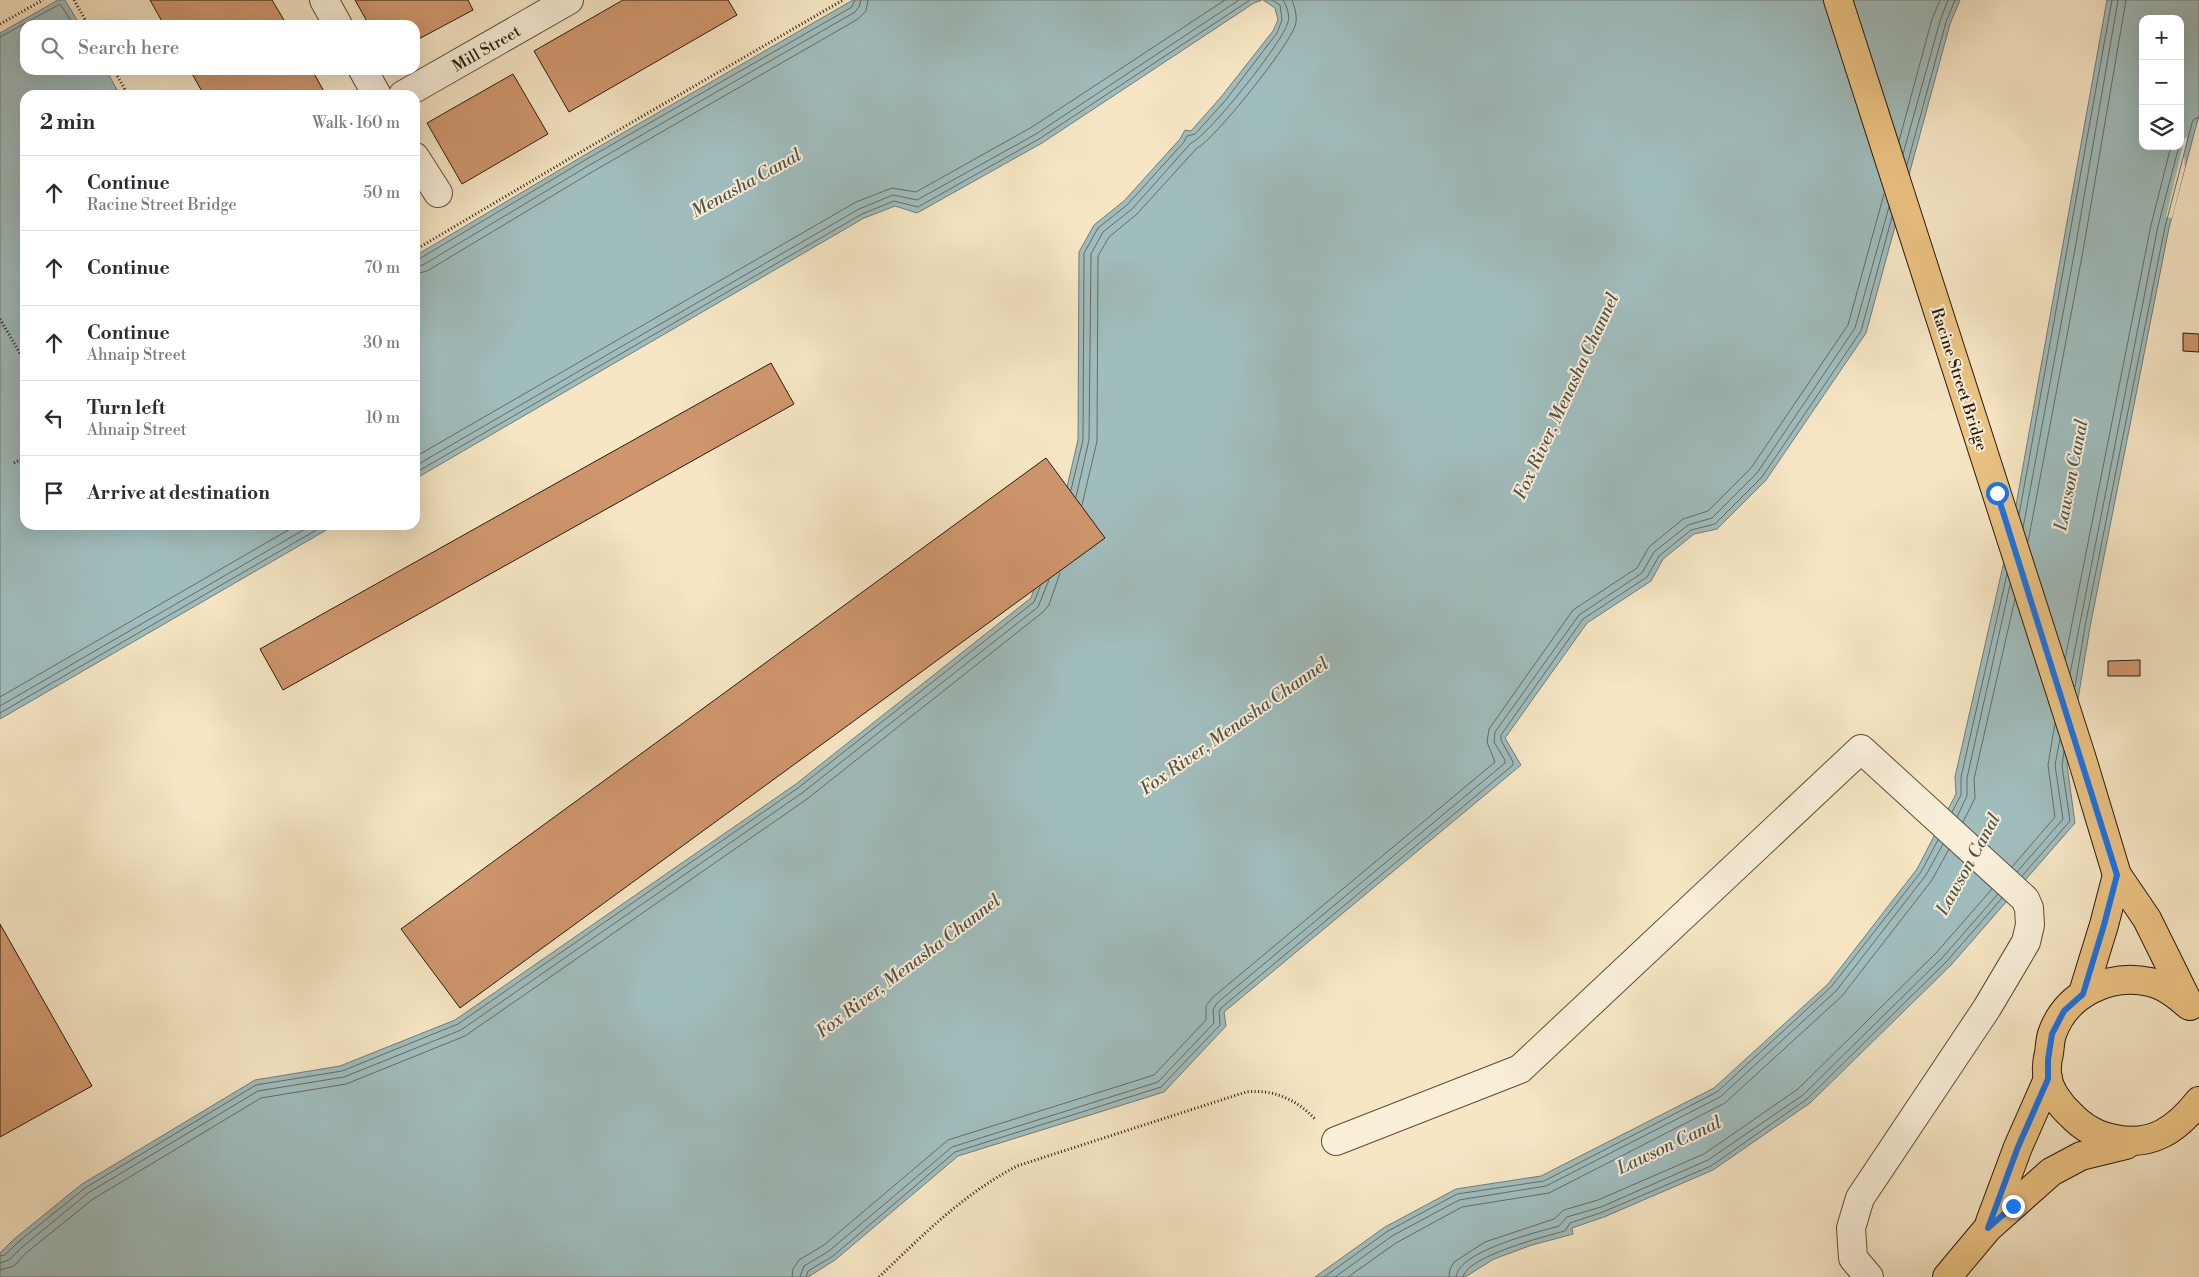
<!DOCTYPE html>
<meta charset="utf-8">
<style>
body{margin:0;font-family:"Libre Bodoni",serif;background:#f7f7f7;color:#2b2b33}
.controls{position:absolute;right:15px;top:15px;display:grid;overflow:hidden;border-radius:10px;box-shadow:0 5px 20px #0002}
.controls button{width:45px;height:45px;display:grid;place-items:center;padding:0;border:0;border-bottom:1px solid #e1e1e2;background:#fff;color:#2b2b33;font:25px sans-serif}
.stop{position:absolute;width:15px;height:15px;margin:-11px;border:4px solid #1a73e8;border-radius:50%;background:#fff}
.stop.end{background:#1a73e8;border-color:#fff;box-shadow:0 1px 5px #0008}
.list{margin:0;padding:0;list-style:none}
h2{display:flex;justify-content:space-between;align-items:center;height:65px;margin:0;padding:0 20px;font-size:21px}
h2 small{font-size:16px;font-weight:400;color:#7c7c81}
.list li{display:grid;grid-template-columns:32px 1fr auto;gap:15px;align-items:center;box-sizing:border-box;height:75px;padding:0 20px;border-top:1px solid #e1e1e2}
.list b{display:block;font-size:19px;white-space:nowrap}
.list p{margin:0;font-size:16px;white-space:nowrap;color:#7c7c81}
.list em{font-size:16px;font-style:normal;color:#7c7c81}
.icon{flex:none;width:28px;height:28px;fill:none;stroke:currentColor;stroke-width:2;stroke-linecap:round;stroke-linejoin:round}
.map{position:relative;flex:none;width:2199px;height:1277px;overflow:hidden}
.search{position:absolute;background:#fff;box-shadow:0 5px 20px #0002;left:20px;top:20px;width:400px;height:55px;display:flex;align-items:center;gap:12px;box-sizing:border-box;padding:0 18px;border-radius:15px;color:#7c7c81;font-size:19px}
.panel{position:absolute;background:#fff;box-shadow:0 5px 20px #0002;left:20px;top:90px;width:400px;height:440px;border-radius:15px}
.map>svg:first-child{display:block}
</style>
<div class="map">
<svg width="2199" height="1277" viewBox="0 0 2199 1277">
<rect width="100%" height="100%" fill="#f6e6c4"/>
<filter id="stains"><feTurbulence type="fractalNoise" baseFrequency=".004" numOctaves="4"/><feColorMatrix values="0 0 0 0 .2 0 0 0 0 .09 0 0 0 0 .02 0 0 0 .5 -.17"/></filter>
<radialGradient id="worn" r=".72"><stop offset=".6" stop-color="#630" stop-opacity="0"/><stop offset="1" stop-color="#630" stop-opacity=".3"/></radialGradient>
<g fill="#a0bdbd" stroke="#707c76" fill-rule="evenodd">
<polygon points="58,0 65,0 80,25 25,25 25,70 106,70 120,95 25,95 25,525 335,525 0,719 0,33"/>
<polygon points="853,0 1262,0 1254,3 1042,143 917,213 895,206 864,218 415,479 415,256 583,156"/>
<polygon points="1263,0 1960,0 1950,24 1866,333 1766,480 1717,529 1694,534 1663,559 1651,581 1587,623 1505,738 1521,765 1224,1012 1226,1026 1164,1092 958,1156 835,1260 808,1277 0,1277 0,1253 13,1240 82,1184 255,1080 340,1066 455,1020 796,784 1031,598 1063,504 1078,440 1079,252 1094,225 1124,201 1180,139 1185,130 1191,131 1221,97 1273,31 1278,20 1275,8"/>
<path d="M2107,0H2199V115L2169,228L2090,627L2067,765L2075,823L1951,965L1810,1103L1713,1170L1604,1217L1572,1228L1573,1234L1532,1245L1494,1259L1465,1277H1315L1385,1227L1456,1189L1541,1176L1714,1088L1828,984L1917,869L1956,794L1955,777L2013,522ZM2143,19H2180V146H2143Z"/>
</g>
<polygon fill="#f6e6c4" points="2185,137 2187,138 2184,155 2185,167 2172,218 2166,217"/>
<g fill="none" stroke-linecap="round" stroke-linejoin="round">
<g stroke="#646c64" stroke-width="1">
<polyline points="0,37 60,4 74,25"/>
<polyline points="1899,141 1932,19 1940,0"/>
<polyline points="1903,154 1940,21 1948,0"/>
<polyline points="1907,165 1946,22 1955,0"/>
<polyline points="415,260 419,259 585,160 852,7 855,0"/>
<polyline points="415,267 423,265 588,166 855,12 859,7 861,0"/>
<polyline points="415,274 427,271 592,172 858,19 866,11 868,0"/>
<polyline points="415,457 856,202 892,188 916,192 1032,127 1225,0"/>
<polyline points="415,466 859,209 893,195 917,200 1036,134 1239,0"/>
<polyline points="415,473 862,214 894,201 918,207 1039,139 1250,0"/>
<polyline points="1071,490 1083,440 1084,253 1098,228 1127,205 1184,142 1187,136 1195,134 1225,101 1277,33 1282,20 1280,5 1272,0"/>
<path d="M1076,497L1089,440L1091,254L1103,232L1132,209L1191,143C1208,136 1284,41 1288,22C1290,16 1287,6 1283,0"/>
<path d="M1082,505L1097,441L1098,256L1109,237L1137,214L1196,149C1215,139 1288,47 1295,26C1298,18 1295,8 1292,0"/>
<polyline points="2019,515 2112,0"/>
<polyline points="2023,528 2075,249 2118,0"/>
<polyline points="2028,542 2083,251 2126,0"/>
<polyline points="2065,659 2151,225 2171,146"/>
<polyline points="2070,674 2158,226 2179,146"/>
<polyline points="2075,687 2085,626 2165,227 2192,123 2194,119 2199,118"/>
<polyline points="0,697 297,525"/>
<polyline points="0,706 312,525"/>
<polyline points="0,713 325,525"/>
<polyline points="1952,812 1961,795 1961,777 2007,574"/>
<polyline points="1957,817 1967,796 1967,778 2010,585"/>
<polyline points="1963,822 1975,798 1974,779 2015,599"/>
<polyline points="2012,867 2055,817 2048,765 2055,723"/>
<polyline points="2017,872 2063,819 2055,765 2060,739"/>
<polyline points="2022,876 2070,821 2062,766 2064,751"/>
<polyline points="0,1256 5,1255 17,1243 85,1188 256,1085 342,1071 458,1024 798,788 1034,602 1040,587"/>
<polyline points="0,1263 9,1260 21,1248 88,1193 258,1091 344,1077 461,1030 802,793 1038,607 1049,580"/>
<polyline points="0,1270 14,1266 26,1253 93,1199 261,1098 346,1084 465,1036 807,799 1043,612 1049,605 1060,573"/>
<polyline points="792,1277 793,1269 799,1260 824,1245 948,1140 1154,1075 1206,1020 1206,1006 1212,998 1495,762 1487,742 1489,729 1573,610 1637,568 1649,547 1683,519 1708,511 1751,468 1848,325 1884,194"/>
<polyline points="800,1277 804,1266 829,1251 952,1147 1158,1082 1214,1023 1213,1010 1217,1003 1505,763 1505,760 1494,742 1495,732 1579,615 1642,573 1654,552 1688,525 1712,518 1757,473 1855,328 1889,207"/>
<polyline points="806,1277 808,1271 833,1256 955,1152 1161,1087 1220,1025 1219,1012 1221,1008 1513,765 1513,762 1501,740 1501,735 1583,619 1647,577 1659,556 1691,530 1715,524 1762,477 1861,331 1892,217"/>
<polyline points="1324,1277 1388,1231 1457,1194 1544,1181 1717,1092 1831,987 1921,872 1938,840"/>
<polyline points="1335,1277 1392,1236 1459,1200 1546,1186 1720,1097 1836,991 1926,875 1943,844"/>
<polyline points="1348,1277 1396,1243 1462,1207 1549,1193 1725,1103 1842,996 1932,880 1949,849"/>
<polyline points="1449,1277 1450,1269 1454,1262 1485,1242 1554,1219 1564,1210 1598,1200 1704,1154 1798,1089 1937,952 1992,889"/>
<path d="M1456,1277C1458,1251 1538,1232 1559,1226L1567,1217L1601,1207L1708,1160L1803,1095L1943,957L1998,894"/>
<path d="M1463,1277C1465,1257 1546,1236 1565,1231L1570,1223L1603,1212L1711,1166L1807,1099L1947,961L2002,898"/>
</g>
</g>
<g fill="#cf966d" stroke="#291a0b">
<polygon points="150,0 272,0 287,25 164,25"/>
<polygon points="355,0 468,0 473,10 415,41 415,25 369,25"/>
<polygon points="623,0 728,0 737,15 569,112 534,51"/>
<polygon points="190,70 312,70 326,95 204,95"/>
<polygon points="513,74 548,134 462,184 427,123"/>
<polygon points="2183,333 2199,334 2199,352 2183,351"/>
<polygon points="771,363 794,404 283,690 260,649"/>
<polygon points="1046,458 1105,538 460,1008 401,929"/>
<polygon points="2140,660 2140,676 2108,676 2108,661"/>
<polygon points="0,924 92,1086 0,1137"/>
</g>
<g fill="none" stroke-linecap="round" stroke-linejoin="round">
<defs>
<g id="minor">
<polyline points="324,0 338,25"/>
<polyline points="363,70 377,95"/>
<polyline points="403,95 569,0"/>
<polyline points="415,157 438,193"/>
<polyline points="1336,1141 1520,1069 1861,749 2025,899 2029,908 2030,925 2026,942 1987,1008 1860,1198 1851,1228 1853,1258 1869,1277"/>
</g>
<g id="major">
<polyline points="1838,0 2082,759 2117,875 2147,919 2190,1006"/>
<polyline points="2083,993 2104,925 2117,875"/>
<path d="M2188,1005C2177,995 2164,985 2150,982C2109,973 2066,994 2052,1034C2050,1040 2050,1047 2049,1053C2047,1061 2046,1071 2048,1079C2050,1091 2061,1106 2070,1114C2083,1128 2097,1136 2115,1139C2152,1147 2177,1129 2199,1101"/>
<polyline points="1990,1222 2018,1147 2048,1079"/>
<polyline points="1947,1277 1988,1228 2051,1172 2081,1156 2126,1145"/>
</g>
</defs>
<use href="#minor" stroke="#5c4d39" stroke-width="30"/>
<use href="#major" stroke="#291a0b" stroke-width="30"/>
<g stroke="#291a0b" stroke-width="3" stroke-dasharray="1 2.5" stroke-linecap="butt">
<polyline points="74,0 88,25"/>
<polyline points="0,24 43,0"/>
<polyline points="114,70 128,95"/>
<polyline points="415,250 579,153 843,0"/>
<polyline points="0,319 25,362"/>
<polyline points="14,463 25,457"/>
<path d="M879,1277C923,1235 962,1195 1017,1166L1246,1092C1273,1089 1296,1099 1315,1119"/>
</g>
<use href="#minor" stroke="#f9efd9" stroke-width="28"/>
<use href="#major" stroke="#ebc382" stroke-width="28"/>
</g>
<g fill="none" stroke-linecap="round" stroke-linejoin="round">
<polyline stroke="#1a73e8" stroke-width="6" points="1997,493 2117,875 2104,925 2083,994 2064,1011 2052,1034 2048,1060 2048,1079 2018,1147 1988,1228 2013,1206"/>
</g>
<g text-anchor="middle" stroke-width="4" stroke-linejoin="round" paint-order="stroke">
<g font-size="16" fill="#291a0b" stroke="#f9efd9">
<text transform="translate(486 48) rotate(-30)" y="6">Mill Street</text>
<text transform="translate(1960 379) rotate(72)" y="6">Racine Street Bridge</text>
</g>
<g font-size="18" font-style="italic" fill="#535349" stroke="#f9efd9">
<text transform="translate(746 183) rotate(-29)" y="6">Menasha Canal</text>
<text transform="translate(1566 396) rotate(-65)" y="6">Fox River, Menasha Channel</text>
<text transform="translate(2071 475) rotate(-79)" y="6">Lawson Canal</text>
<text transform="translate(1234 726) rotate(-35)" y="6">Fox River, Menasha Channel</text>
<text transform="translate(1968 864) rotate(-61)" y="6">Lawson Canal</text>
<text transform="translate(908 966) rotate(-37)" y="6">Fox River, Menasha Channel</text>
<text transform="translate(1669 1145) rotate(-25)" y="6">Lawson Canal</text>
</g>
</g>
<rect width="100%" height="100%" filter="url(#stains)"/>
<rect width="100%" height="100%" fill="url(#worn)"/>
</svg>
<div class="controls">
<button>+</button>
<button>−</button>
<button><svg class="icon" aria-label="layers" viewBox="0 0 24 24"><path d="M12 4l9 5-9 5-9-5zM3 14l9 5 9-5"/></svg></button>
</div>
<div class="stop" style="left:1997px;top:493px"></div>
<div class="stop end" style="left:2013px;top:1206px"></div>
<div class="search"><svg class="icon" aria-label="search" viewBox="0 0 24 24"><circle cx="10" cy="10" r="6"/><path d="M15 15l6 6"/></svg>Search here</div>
<section class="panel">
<h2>2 min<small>Walk · 160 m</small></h2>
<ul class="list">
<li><svg class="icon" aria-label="ahead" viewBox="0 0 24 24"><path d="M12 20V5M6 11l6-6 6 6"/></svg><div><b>Continue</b><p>Racine Street Bridge</p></div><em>50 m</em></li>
<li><svg class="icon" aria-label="ahead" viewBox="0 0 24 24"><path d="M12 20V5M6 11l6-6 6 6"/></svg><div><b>Continue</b></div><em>70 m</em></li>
<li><svg class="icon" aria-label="ahead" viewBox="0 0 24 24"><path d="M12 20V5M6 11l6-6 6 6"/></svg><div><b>Continue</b><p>Ahnaip Street</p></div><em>30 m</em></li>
<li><svg class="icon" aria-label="left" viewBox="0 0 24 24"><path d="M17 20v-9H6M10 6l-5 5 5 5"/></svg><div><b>Turn left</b><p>Ahnaip Street</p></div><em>10 m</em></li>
<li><svg class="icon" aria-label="arrive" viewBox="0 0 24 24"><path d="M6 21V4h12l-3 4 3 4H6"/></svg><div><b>Arrive at destination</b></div></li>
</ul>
</section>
</div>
